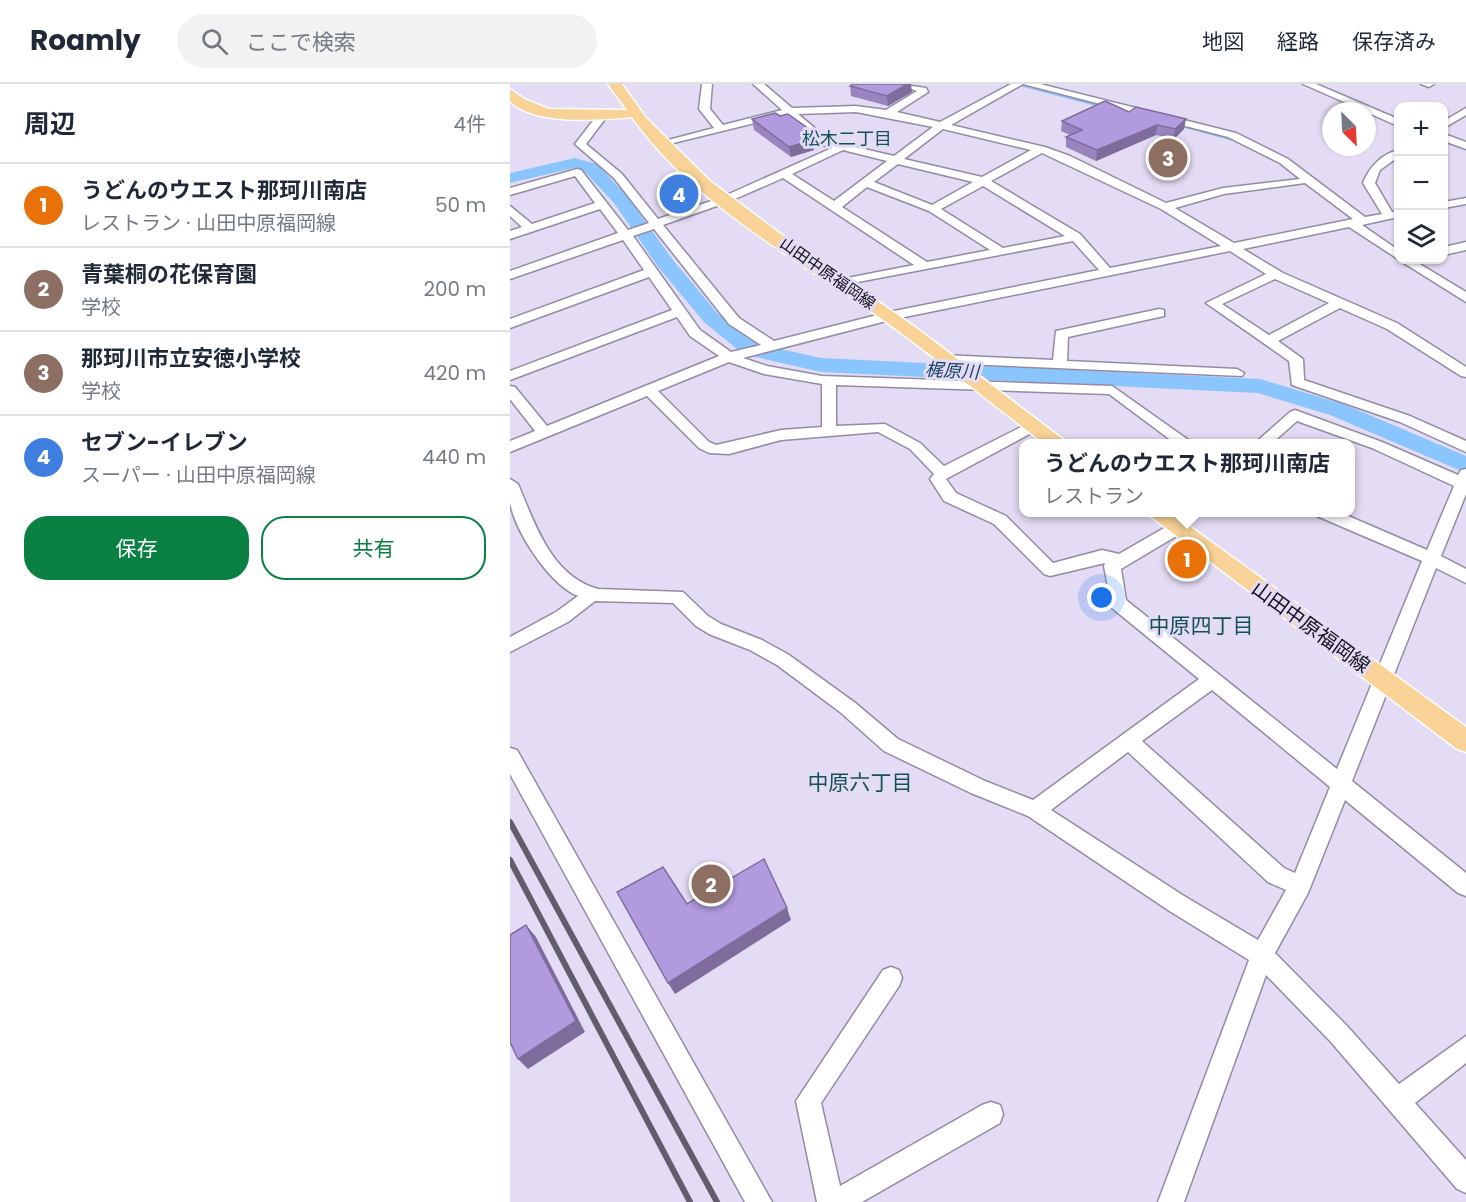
<!DOCTYPE html>
<html lang="ja">
<meta charset="utf-8">
<style>
body{margin:0;font-family:Poppins,"Noto Sans JP",sans-serif;background:#f2f2f3;color:#1f2937}
.controls{position:absolute;right:18px;top:18px;display:grid;overflow:hidden;border-radius:12px;box-shadow:0 2px 4px #0004}
.controls button{width:54px;height:54px;display:grid;place-items:center;padding:0;border:0;border-bottom:2px solid #e0e1e3;background:#fff;color:#1f2937;font:30px sans-serif}
.compass{position:absolute;left:812px;top:18px;width:54px;height:54px;border-radius:50%;background:#fff;box-shadow:0 2px 4px #0004;rotate:156deg}
.you{position:absolute;left:592px;top:514px;width:21px;height:21px;margin:-15px;border:4px solid #fff;border-radius:50%;background:#1a73e8;box-shadow:0 0 0 9px #1a73e833}
.badge{display:grid;place-items:center;width:39px;height:39px;border-radius:50%;background:#0b8043;color:#fff;font-size:20px;font-weight:700}
.pin{position:absolute;translate:-50% -50%;border:3px solid #fff;box-shadow:0 2px 6px #0006}
.popup{position:absolute;left:509px;top:355px;width:336px;height:78px;box-sizing:border-box;display:grid;place-content:center;border-radius:12px;background:#fff;filter:drop-shadow(0 2px 4px #0005);font-size:20px;white-space:nowrap;color:#747a83}
.popup b{font-size:22px;color:#1f2937}
.popup::after{content:'';position:absolute;left:50%;top:100%;margin-left:-12px;border:12px solid transparent;border-top-color:#fff}
.list{margin:0;padding:0;list-style:none}
h2{display:flex;justify-content:space-between;align-items:center;height:78px;margin:0;padding:0 24px;font-size:26px}
h2 small{font-size:20px;font-weight:400;color:#747a83}
.list li{display:grid;grid-template-columns:39px 1fr auto;gap:18px;align-items:center;box-sizing:border-box;height:84px;padding:0 24px;border-top:2px solid #e0e1e3}
.list b{display:block;font-size:22px;white-space:nowrap}
.list p{margin:0;font-size:20px;white-space:nowrap;color:#747a83}
.list em{font-size:20px;font-style:normal;color:#747a83}
.actions{display:flex;gap:12px;padding:18px 24px}
.actions a{flex:1;padding:14px 0;border:2px solid #0b8043;border-radius:24px;text-align:center;font-size:21px;color:#0b8043}
.actions .main{background:#0b8043;color:#fff}
.icon{flex:none;width:33px;height:33px;fill:none;stroke:currentColor;stroke-width:2;stroke-linecap:round;stroke-linejoin:round}
.map{position:relative;flex:none;width:956px;height:1118px;overflow:hidden}
header{display:flex;align-items:center;gap:36px;box-sizing:border-box;height:84px;padding:0 30px;background:#fff;border-bottom:2px solid #e0e1e3}
header strong{font-size:28px}
nav{display:flex;gap:33px;margin-inline-start:auto;font-size:21px}
.search{width:420px;height:54px;background:#f2f2f3;display:flex;align-items:center;gap:15px;box-sizing:border-box;padding:0 21px;border-radius:33px;color:#747a83;font-size:22px}
main{display:flex}
aside{flex:1;background:#fff}
.map>svg:first-child{display:block}
</style>
<header>
<strong>Roamly</strong>
<div class="search"><svg class="icon" aria-label="search" viewBox="0 0 24 24"><circle cx="10" cy="10" r="6"/><path d="M15 15l6 6"/></svg>ここで検索</div>
<nav><a>地図</a><a>経路</a><a>保存済み</a></nav>
</header>
<main>
<aside>
<h2>周辺<small>4件</small></h2>
<ul class="list">
<li><span class="badge" style="background:#e8710a">1</span><div><b>うどんのウエスト那珂川南店</b><p>レストラン · 山田中原福岡線</p></div><em>50 m</em></li>
<li><span class="badge" style="background:#8d6e63">2</span><div><b>青葉桐の花保育園</b><p>学校</p></div><em>200 m</em></li>
<li><span class="badge" style="background:#8d6e63">3</span><div><b>那珂川市立安徳小学校</b><p>学校</p></div><em>420 m</em></li>
<li><span class="badge" style="background:#3f7fe0">4</span><div><b>セブン-イレブン</b><p>スーパー · 山田中原福岡線</p></div><em>440 m</em></li>
</ul>
<div class="actions"><a class="main">保存</a><a>共有</a></div>
</aside>
<div class="map">
<svg width="956" height="1118" viewBox="0 0 956 1118">
<rect width="100%" height="100%" fill="#e4dcf5"/>
<g fill="none" stroke-linecap="round" stroke-linejoin="round">
<g stroke="#8ac5fd" stroke-width="3">
<polyline points="508,0 592,22"/>
<polyline points="670,41 729,57"/>
<polyline points="825,121 847,138"/>
<polyline points="902,176 910,176"/>
</g>
<polygon fill="#8ac5fd" fill-rule="evenodd" points="65,74 87,80 116,111 163,176 208,230 248,260 311,274 750,295 836,321 956,372 956,389 820,331 748,309 311,288 233,270 194,238 149,184 104,119 75,88 64,84 0,99 0,89"/>
<defs>
<g id="minor">
<path d="M192,0H202L200,25L213,41L272,26L243,0H254L282,24L346,22L376,26L407,7L387,0L416,4L418,8L387,28L430,38L501,0H513L441,41L535,63L560,72L656,119L713,104L790,95L770,79L718,53L513,0H530L726,49L778,75L855,133L872,130L853,99C859,83 872,70 888,66V73L870,86L865,99L882,128L888,127V133L852,141L888,166V175L839,143L733,165L773,189L887,239L956,283V293L951,292L877,245L830,224L768,257L793,275L794,296L900,332L956,357V368L890,338L782,301L779,277L696,219L756,190L720,167L380,236L233,274L257,282L312,292L602,302L684,360H666L599,310L326,301V342L375,340L410,359L434,382L519,339H529L531,342L529,345L436,395L446,409L496,432L543,479L592,466L609,470L661,440L672,428H690L673,448L611,485L616,516L827,685L912,477L807,432L805,428H829L917,466L944,402L862,364L787,337L761,360H744L780,328L785,326L872,358L948,391L951,386L956,385V410L931,472L956,485V499L926,484L842,697L956,789V812L948,809L835,716L798,809L765,869L837,942L889,1000L956,952V979L905,1019L956,1076V1109L947,1105L821,958L756,891L674,1118H648L739,876L658,826L518,732L461,709L374,667L330,628L267,581L240,566L199,550L186,542L163,519L85,517L58,538L0,568V553L46,528L68,512C40,501 5,448 0,418C0,411 0,402 0,395L8,400C25,440 41,492 88,505L173,508L198,532L211,540L252,556L279,571L344,618L388,655L475,697L523,716L689,595L602,524L594,482L595,479L540,492L534,490L484,440L434,417L420,395L424,390L400,365L368,348L271,356L219,370L199,369L189,364L137,312L0,368V357L25,347L0,315V302L5,303L37,342L209,272L180,252L167,233L0,296V287L162,226L139,193L0,244V235L134,186L113,156L0,195V187L108,149L90,125L0,155V147L12,143L0,132V122L22,140L85,119L65,92L0,111V104L67,85L71,86L118,146L139,139L104,94L65,60L89,29L93,28L98,31L76,60L112,90L148,135L210,114L322,64L312,61L277,31L147,63V59L204,44L189,25ZM346,28L423,43L384,72L320,57L288,30ZM433,45L521,66L472,93L394,75ZM333,66L377,77L324,117L282,90ZM532,69L651,125L711,162L600,184L570,150L481,97ZM388,80L463,98L422,121L364,98ZM273,94L404,181L327,196V202L563,157L589,186L379,228L264,257L229,234L153,141L218,118ZM795,99L843,135L724,159L665,124L714,110ZM473,102L555,152L493,164L431,125ZM357,103L419,127L480,166L417,178L332,123ZM144,145L219,240L251,261L221,268L190,246L123,152ZM765,195L819,219L759,251L712,220ZM219,278L254,290L312,300V343L271,346L206,361L199,358L148,307ZM702,606L820,703L785,789L774,784L632,657ZM618,668L758,798L776,806L748,856L674,812L541,726Z"/>
<polygon points="793,0 806,0 888,35 888,42"/>
<polygon points="911,0 924,0 919,3"/>
<polygon points="956,24 956,31 934,44 934,37"/>
<polygon points="934,50 956,58 956,65 934,57"/>
<polygon points="956,114 956,120 934,124 934,118"/>
<polygon points="956,158 956,166 934,171 934,163"/>
<polygon points="889,176 903,176 956,208 956,218"/>
<polygon points="649,225 654,226 654,232 558,253 557,277 727,285 734,289 732,292 433,279 426,275 433,271 543,276 546,247"/>
<polygon points="0,664 7,666 262,1118 235,1118 0,690"/>
<polygon points="381,883 389,886 392,894 389,902 311,1019 330,1102 472,1021 481,1018 490,1021 493,1030 490,1039 352,1118 307,1118 286,1017 373,886"/>
</g>
<g id="major">
<path d="M98,0H112L136,34L200,97L272,151L405,243L559,360H535C478,317 423,271 365,230C282,172 182,118 122,33C90,36 24,42 0,17V5L14,15L39,25L117,26Z"/>
<polygon points="635,428 660,428 956,643 956,668 947,665"/>
</g>
</defs>
<use href="#minor" stroke="#938ba2" stroke-width="3"/>
<use href="#major" stroke="#fff" stroke-width="3"/>
<use href="#minor" fill="#fff" fill-rule="evenodd"/>
<use href="#major" fill="#f8d297" fill-rule="evenodd"/>
<g stroke="#615d6c" stroke-width="6">
<polyline points="0,738 207,1118"/>
<polyline points="0,776 180,1118"/>
</g>
</g>
<g fill="#9984c0">
<polygon points="340,2 402,8 378,22 341,12"/>
<polygon points="619,28 674,45 664,55 646,51 586,77 556,63 556,53 560,51 551,47 552,37"/>
<polygon points="242,35 307,60 303,61 304,66 281,73 244,46"/>
</g>
<g fill="#7d6c9c">
<polygon points="397,0 401,0 402,8 378,22 377,12"/>
<polygon points="676,35 674,45 664,55 665,45"/>
<polygon points="647,41 646,51 586,77 587,66"/>
<polygon points="306,50 307,60 303,61 304,66 281,73 279,63 298,52"/>
<polygon points="277,824 281,836 165,910 158,899"/>
<polygon points="16,841 26,853 75,948 18,985 8,975"/>
</g>
<g fill="#b29adf" stroke="#7d6c9c" stroke-width="1.5">
<polygon points="343,0 397,0 377,12 340,2"/>
<polygon points="595,17 619,28 626,23 676,35 665,45 647,41 587,66 556,53 572,46 552,37"/>
<polygon points="265,29 270,32 278,30 306,50 298,52 303,56 279,63 242,35"/>
<polygon points="254,775 277,824 158,899 107,808 153,783 177,820"/>
<polygon points="16,841 66,937 8,975 0,958 0,851"/>
</g>
<g text-anchor="middle" stroke-width="6" stroke-linejoin="round" paint-order="stroke">
<g font-size="16" fill="#131019" stroke="#e4dcf5">
<text transform="translate(318 189) rotate(35)" y="6">山田中原福岡線</text>
</g>
<g font-size="18" fill="#145057" stroke="#e4dcf5">
<text x="337" y="61">松木二丁目</text>
</g>
<g font-size="18" font-style="italic" fill="#164064" stroke="#e4dcf5">
<text transform="translate(442 287) rotate(3)" y="6">梶原川</text>
</g>
<g font-size="20" fill="#131019" stroke="#e4dcf5">
<text transform="translate(801 543) rotate(36)" y="7">山田中原福岡線</text>
</g>
<g font-size="21" fill="#145057" stroke="#e4dcf5">
<text x="691" y="549">中原四丁目</text>
<text x="350" y="706">中原六丁目</text>
</g>
</g>
</svg>
<div class="controls">
<button>+</button>
<button>−</button>
<button><svg class="icon" aria-label="layers" viewBox="0 0 24 24"><path d="M12 4l9 5-9 5-9-5zM3 14l9 5 9-5"/></svg></button>
</div>
<svg class="compass" viewBox="-18 -18 36 36"><path d="M0-13l5 13h-10z" fill="#e53935"/><path d="M0 13l5-13h-10z" fill="#747a83"/></svg>
<div class="you"></div>
<div class="pin badge" style="left:677px;top:475px;background:#e8710a">1</div>
<div class="popup"><b>うどんのウエスト那珂川南店</b>レストラン</div>
<div class="pin badge" style="left:201px;top:800px;background:#8d6e63">2</div>
<div class="pin badge" style="left:658px;top:74px;background:#8d6e63">3</div>
<div class="pin badge" style="left:169px;top:110px;background:#3f7fe0">4</div>
</div>
</main>
